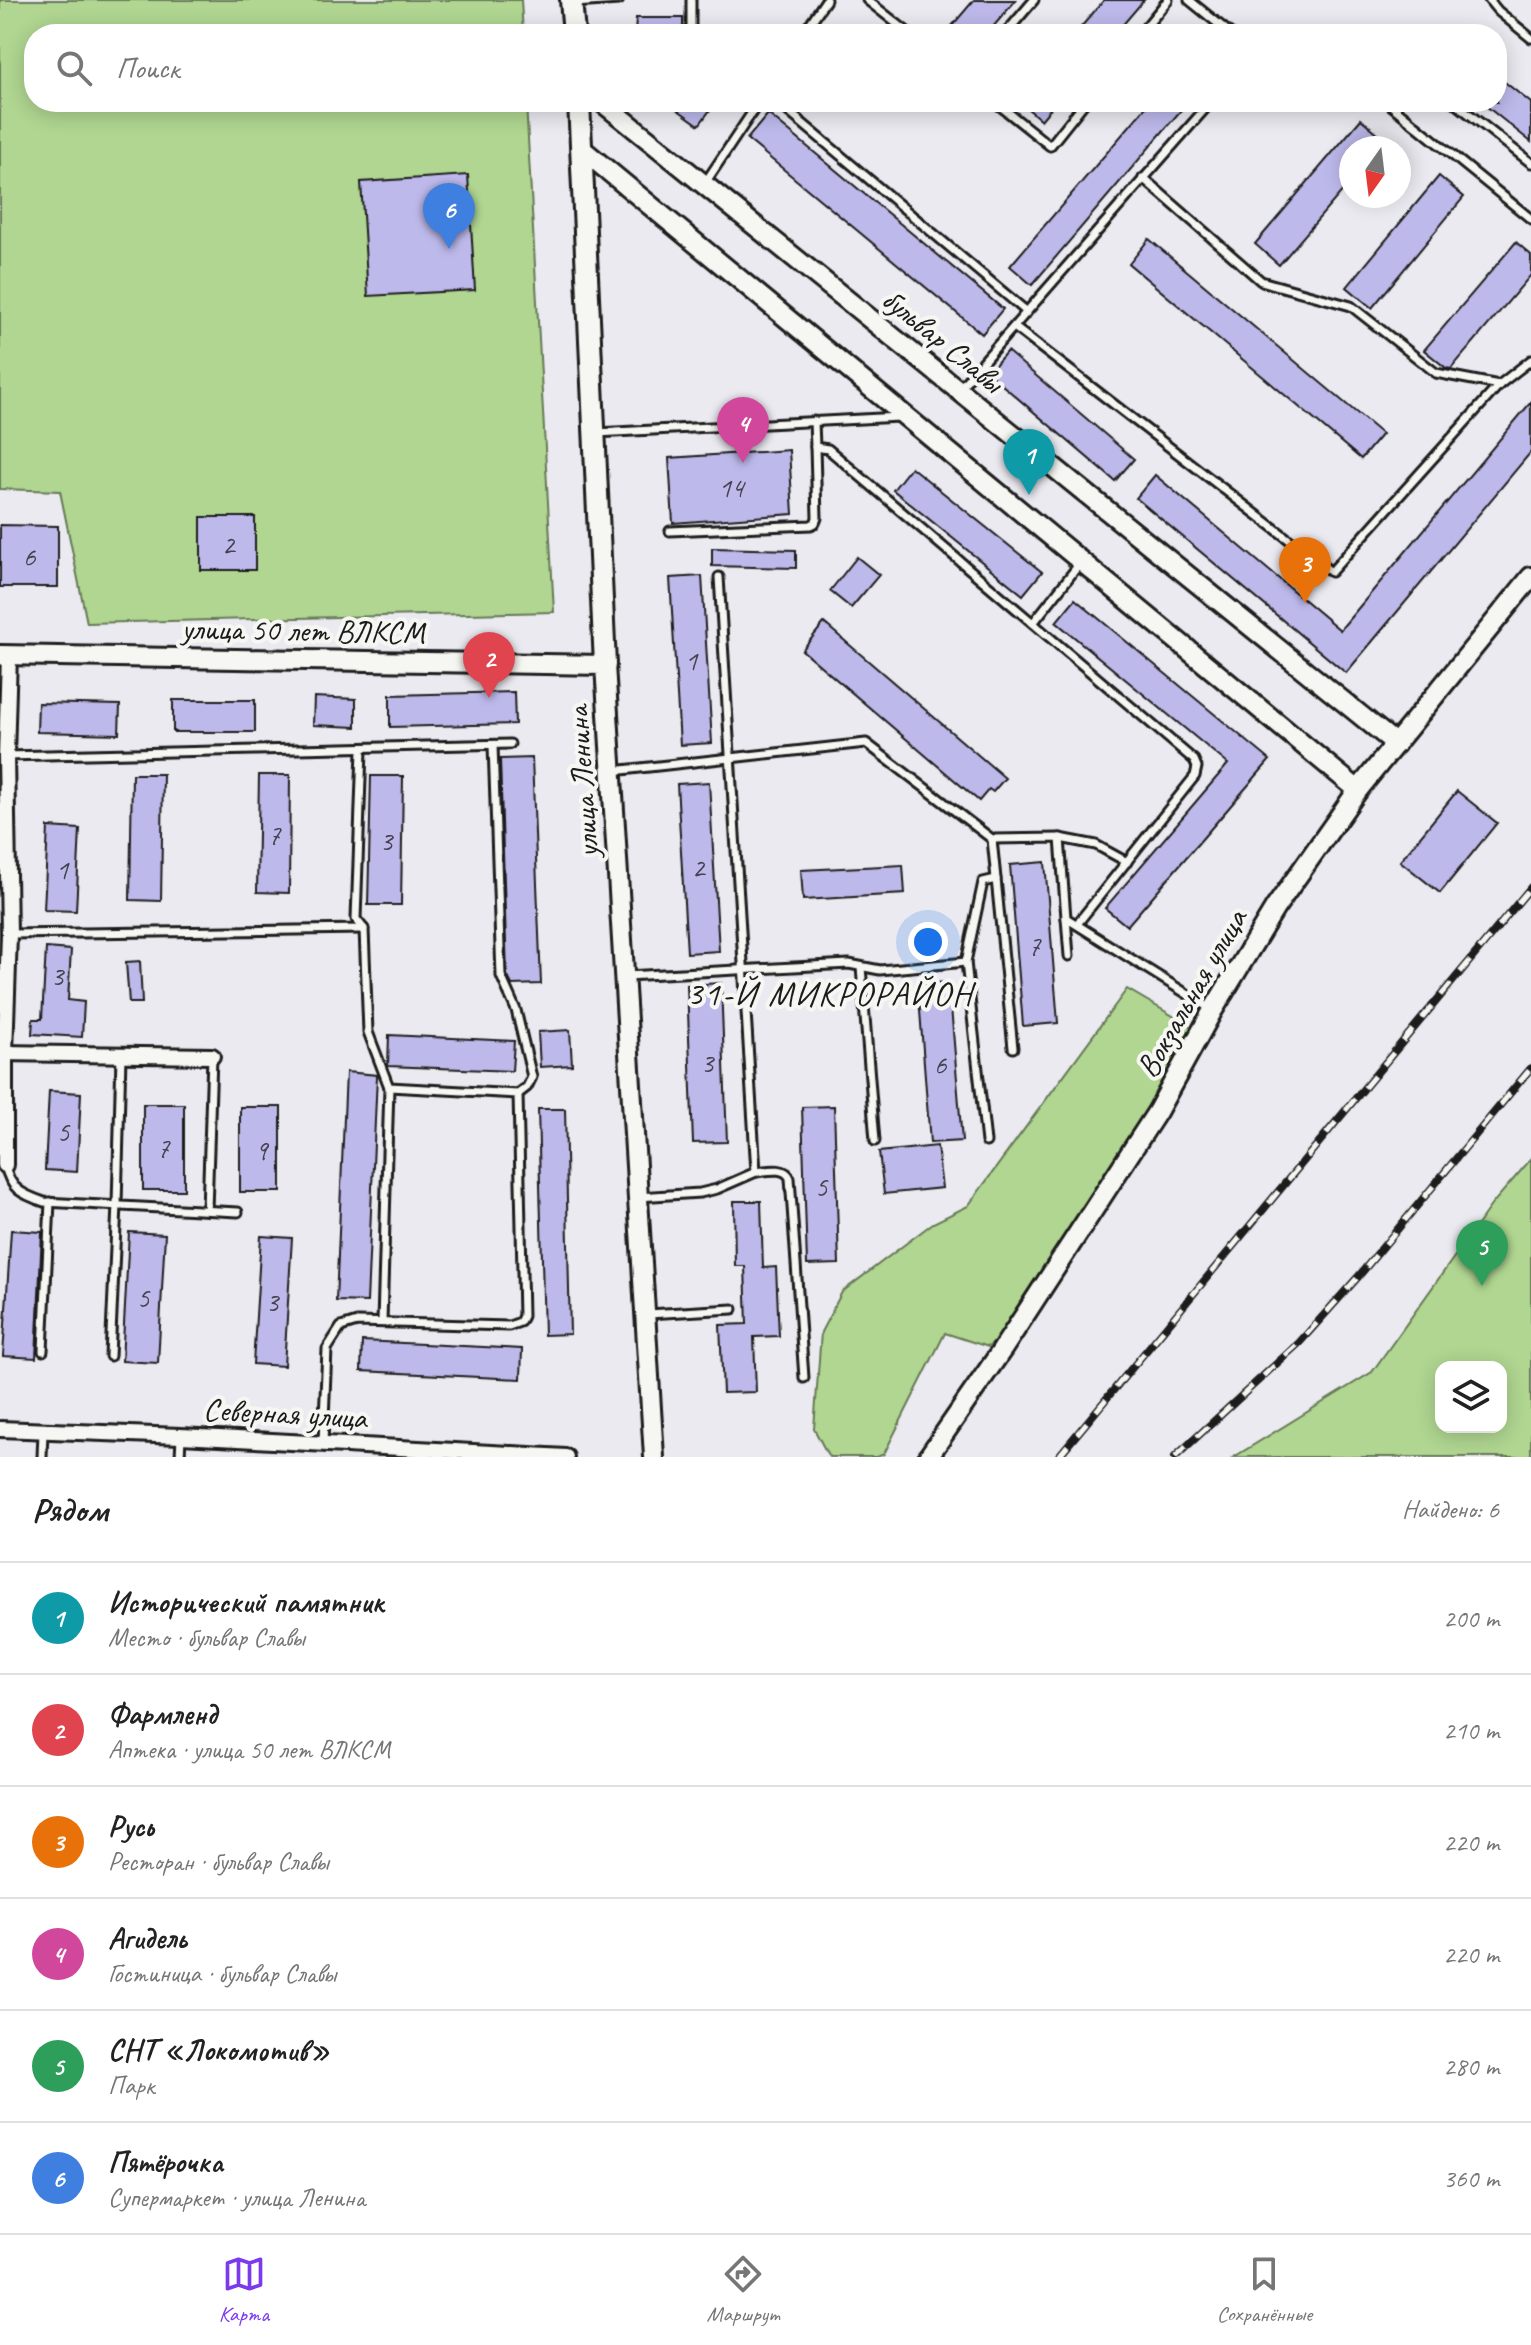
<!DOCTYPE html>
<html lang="ru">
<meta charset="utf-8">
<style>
body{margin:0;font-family:Caveat,sans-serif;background:#f6f6f6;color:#222}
.controls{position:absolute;right:24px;bottom:24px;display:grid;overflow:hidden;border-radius:16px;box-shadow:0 4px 20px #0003}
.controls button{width:72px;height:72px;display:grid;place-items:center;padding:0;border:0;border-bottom:2px solid #e0e0e0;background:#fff;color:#222;font:40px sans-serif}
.compass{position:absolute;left:1339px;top:136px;width:72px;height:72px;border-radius:50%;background:#fff;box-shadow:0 4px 20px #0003;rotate:194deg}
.you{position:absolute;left:928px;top:942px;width:28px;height:28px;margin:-20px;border:6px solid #fff;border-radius:50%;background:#1a73e8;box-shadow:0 0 0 12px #1a73e833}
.badge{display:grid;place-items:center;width:52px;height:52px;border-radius:50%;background:#7c3aed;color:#fff;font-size:26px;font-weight:700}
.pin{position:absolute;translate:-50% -66px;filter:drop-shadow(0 2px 4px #0008)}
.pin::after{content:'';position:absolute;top:42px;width:28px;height:24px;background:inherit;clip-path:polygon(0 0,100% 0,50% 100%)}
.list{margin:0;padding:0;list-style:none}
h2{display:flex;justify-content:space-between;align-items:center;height:104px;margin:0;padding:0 32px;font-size:34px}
h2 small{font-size:26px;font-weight:400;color:#767676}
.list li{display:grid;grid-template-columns:52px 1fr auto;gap:24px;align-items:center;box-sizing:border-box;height:112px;padding:0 32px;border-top:2px solid #e0e0e0}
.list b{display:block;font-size:30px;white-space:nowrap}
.list p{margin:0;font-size:26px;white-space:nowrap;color:#767676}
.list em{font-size:26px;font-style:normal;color:#767676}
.icon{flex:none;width:44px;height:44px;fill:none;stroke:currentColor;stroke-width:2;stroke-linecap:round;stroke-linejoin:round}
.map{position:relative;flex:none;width:1531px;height:1457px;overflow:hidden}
.search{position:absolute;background:#fff;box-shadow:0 4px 20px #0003;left:24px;right:24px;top:24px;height:88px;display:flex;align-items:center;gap:20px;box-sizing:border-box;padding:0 28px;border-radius:32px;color:#767676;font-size:30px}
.sheet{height:776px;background:#fff}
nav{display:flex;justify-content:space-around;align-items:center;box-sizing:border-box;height:112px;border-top:2px solid #e0e0e0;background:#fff;font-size:22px;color:#767676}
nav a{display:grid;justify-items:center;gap:4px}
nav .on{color:#7c3aed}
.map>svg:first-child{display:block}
</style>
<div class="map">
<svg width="1531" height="1457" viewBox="0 0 1531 1457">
<rect width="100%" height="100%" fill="#ebeaf1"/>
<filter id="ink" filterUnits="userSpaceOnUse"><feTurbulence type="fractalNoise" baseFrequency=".0125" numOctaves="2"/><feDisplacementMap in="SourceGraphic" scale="16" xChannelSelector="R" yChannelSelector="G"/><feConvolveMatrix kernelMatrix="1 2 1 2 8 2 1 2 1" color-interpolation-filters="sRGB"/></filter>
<g filter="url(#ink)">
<g fill="#b0d691" stroke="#667956" stroke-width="2" fill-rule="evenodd">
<polygon points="0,0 521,0 523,34 34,34 34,102 526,102 554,612 87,623 60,491 0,489"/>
<polygon points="1127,989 1197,1030 1185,1053 1003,1335 988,1347 945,1333 884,1454 877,1457 829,1457 814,1429 821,1332 842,1292 933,1223 968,1206"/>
<path d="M1531,1159V1457H1234L1372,1372L1492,1204ZM1501,1367V1427H1441V1367Z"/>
</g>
<g fill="#bdb9eb" stroke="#1c1c1c" stroke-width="2">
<polygon points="974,0 1016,0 987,34 945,34"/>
<polygon points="1104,0 1144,0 1115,34 1075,34"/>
<polygon points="636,18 683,18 683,34 635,34"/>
<polygon points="1497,76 1531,103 1531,142 1481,102 1497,102"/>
<polygon points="667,102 716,102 699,125"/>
<polygon points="1020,102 1056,102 1041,120"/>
<polygon points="1150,102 1188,102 1032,285 1010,266"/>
<polygon points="768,114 1003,309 982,334 747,139"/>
<polygon points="1361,119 1386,140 1379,148 1351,148 1351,181 1279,265 1255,244"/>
<polygon points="468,175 475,290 368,296 361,182"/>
<polygon points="1439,176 1464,197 1372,308 1347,287"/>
<polygon points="1149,239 1382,434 1361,459 1129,264"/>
<polygon points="1516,242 1531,255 1531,275 1451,369 1446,368 1424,350"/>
<polygon points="1007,351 1134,459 1115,481 988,373"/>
<polygon points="1531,402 1531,452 1346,673 1136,498 1155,475 1340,630"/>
<polygon points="789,450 793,514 673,523 669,458"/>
<polygon points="911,467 1042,572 1023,595 893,490"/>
<rect x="201" y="517" width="54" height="53"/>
<polygon points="0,525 58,526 58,587 0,587"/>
<polygon points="712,548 796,550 796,568 712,566"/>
<polygon points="857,557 879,575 851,608 830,591"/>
<polygon points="702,576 712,743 680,745 670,578"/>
<polygon points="1075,599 1270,760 1127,926 1105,908 1228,764 1056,622"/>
<polygon points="824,623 1005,778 993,792 989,789 979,801 802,650"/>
<polygon points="514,692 515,724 390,727 390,695"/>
<polygon points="314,697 356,699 356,727 313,725"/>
<rect x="173" y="700" width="82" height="32"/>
<polygon points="38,703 120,705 119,734 37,732"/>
<polygon points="532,758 541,984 512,985 507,975 500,759"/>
<polygon points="132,774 163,774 161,901 130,900"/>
<polygon points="259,775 290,775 289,893 257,892"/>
<polygon points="371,776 403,776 401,905 368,905"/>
<polygon points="709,782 719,951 687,953 677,784"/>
<polygon points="1457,791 1497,823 1440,893 1400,861"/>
<polygon points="48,827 80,829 76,911 44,910"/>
<polygon points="1045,862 1058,1023 1023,1026 1010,865"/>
<polygon points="903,865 905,894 803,900 801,870"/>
<polygon points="46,948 71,950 68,1000 84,1002 82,1037 32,1034 33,1019 42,1019"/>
<polygon points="140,961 142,1003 129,1003 126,962"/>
<polygon points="949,982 962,1141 930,1143 918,984"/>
<polygon points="721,983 727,1142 693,1143 687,985"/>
<polygon points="570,1030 572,1065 540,1067 538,1032"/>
<polygon points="389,1035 514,1041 512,1071 388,1066"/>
<polygon points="346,1072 377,1075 367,1302 336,1301"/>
<polygon points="49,1091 81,1093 77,1172 45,1170"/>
<rect x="143" y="1104" width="41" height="86"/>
<polygon points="834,1106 839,1264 807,1265 802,1107"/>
<rect x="240" y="1107" width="41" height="85"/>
<polygon points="538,1109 565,1109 570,1334 544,1335"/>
<polygon points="937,1146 942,1188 884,1194 879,1152"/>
<polygon points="734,1201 761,1201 763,1268 776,1267 779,1336 754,1337 756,1392 723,1393 720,1325 747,1324 745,1266 735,1266"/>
<polygon points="11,1230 42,1232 36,1358 3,1356"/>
<polygon points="129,1232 165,1234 158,1363 122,1361"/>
<polygon points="261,1236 292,1238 284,1366 253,1364"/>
<polygon points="362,1341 522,1349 521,1379 361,1371"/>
</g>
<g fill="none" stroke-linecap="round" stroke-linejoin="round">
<defs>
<g id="service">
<polyline points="867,0 910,34"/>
<polyline points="1189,0 1231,34"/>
<polyline points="1489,0 1498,11 1531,38"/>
<polyline points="574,3 619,0"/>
<polyline points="691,34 691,0"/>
<polyline points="803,34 826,0"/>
<polyline points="1005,34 1034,0"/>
<polyline points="1140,34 1168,0"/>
<polyline points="777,102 1027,312"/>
<polyline points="995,102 1050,146 1085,102"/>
<polyline points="1387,102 1531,219"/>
<polyline points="1454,102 1531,163"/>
<polyline points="1143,178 1261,281 1351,306 1436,373 1499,385"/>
<polyline points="705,183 759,102"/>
<polyline points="1014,327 1331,572 1499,385 1531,360"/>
<polyline points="959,389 1211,102"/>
<polyline points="814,421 815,447 828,449 1194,760 1197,767 1195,776 1077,924"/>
<polyline points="596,433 899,417"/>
<polyline points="670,531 811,525 815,523 817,518 815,447"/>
<path d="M719,577L756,1172C767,1171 785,1166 790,1178L804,1378"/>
<polyline points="1033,623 1081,562"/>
<polyline points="493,745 501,976 516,1010 532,1077 527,1087 518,1094"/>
<polyline points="6,756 510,744"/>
<polyline points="613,771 866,743 992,839 1060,838 1066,918 1211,1009"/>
<polyline points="1060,838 1096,845 1127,862"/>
<polyline points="992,839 1013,1048"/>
<polyline points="1066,918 1069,956"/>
<polyline points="9,934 364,929"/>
<polyline points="861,967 875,1141"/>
<polyline points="626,976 849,964 880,970 966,962"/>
<polyline points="986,1142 966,962 983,882 996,879"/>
<path d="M5,1165C10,1189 21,1194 44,1202L238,1212"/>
<polyline points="638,1197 700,1193 717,1189 756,1172"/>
<polyline points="207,1210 212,1056"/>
<polyline points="648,1314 733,1309"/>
<polyline points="382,1322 389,1087"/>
<polyline points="43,1351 50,1202"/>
<polyline points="110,1356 117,1205 121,1055"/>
<polyline points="323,1443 327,1349 341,1327 357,1322 509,1326 520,1322 523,1316 518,1094 389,1087 368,1032 364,929 356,919 362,750"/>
<polyline points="42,1457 43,1432"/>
<polyline points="180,1457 181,1436"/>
</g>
<g id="minor">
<polyline points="0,1053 212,1056"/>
<polyline points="5,1165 5,1053 9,934 6,756 9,655"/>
<polyline points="0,1429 181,1436 566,1457"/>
</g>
<g id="tertiary">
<polyline points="602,102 1396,744"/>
<polyline points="583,150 1358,790"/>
<polyline points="0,655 605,665 654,1457"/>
<polyline points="928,1457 1002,1350 1157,1112 1213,1010 1275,908 1358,790 1531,577"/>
</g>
<g id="secondary">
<polyline points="571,0 574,34"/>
<polyline points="579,102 605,665"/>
</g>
</defs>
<use href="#service" stroke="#1c1c1c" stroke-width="13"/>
<use href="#minor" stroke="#1c1c1c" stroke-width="20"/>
<use href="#tertiary" stroke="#1c1c1c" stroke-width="24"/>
<use href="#secondary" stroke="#1c1c1c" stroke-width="26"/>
<use href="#service" stroke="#f6f6f2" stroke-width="7"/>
<use href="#minor" stroke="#f6f6f2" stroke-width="14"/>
<use href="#tertiary" stroke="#f6f6f2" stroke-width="18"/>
<use href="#secondary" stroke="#f6f6f2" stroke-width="20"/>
<defs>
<g id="rail">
<polyline points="1058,1457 1531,887"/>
<polyline points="1175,1457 1299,1343 1358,1277 1531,1068"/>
</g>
</defs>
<use href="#rail" stroke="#1c1c1c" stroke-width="8"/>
<use href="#rail" stroke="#f6f6f2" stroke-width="5" stroke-dasharray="15" stroke-linecap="butt"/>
</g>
</g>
<g text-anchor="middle" stroke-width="8" stroke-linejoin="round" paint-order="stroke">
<g font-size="28" fill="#444350">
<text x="731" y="497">14</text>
<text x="228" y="554">2</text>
<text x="29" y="566">6</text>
<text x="691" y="670">1</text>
<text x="274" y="844">7</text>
<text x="386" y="850">3</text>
<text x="698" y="877">2</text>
<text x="62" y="879">1</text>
<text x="1034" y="955">7</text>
<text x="57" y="985">3</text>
<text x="707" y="1072">3</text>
<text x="940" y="1074">6</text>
<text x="63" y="1141">5</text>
<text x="163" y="1157">7</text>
<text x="261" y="1160">9</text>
<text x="821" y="1196">5</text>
<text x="143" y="1307">5</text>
<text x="272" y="1311">3</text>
</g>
<g font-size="32" fill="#1c1c1c" stroke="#f6f6f2">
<text transform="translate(943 340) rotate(39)" y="11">бульвар Славы</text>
<text transform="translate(303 630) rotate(1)" y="11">улица 50 лет ВЛКСМ</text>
<text transform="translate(582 782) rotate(-94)" y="11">улица Ленина</text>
<text transform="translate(1191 993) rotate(-60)" y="11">Вокзальная улица</text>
<text transform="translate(285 1413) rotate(3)" y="11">Северная улица</text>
</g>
<g font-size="34" letter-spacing="2" fill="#1c1c1c" stroke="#f6f6f2">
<text x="830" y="1005">31-Й МИКРОРАЙОН</text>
</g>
</g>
</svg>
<div class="controls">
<button><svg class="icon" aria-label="layers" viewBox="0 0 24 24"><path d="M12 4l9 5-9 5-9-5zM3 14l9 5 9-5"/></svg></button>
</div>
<svg class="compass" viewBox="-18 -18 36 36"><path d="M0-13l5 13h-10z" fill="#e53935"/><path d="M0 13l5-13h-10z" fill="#767676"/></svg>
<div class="you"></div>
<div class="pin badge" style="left:1029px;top:495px;background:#0f9aa8">1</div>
<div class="pin badge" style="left:489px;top:698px;background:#e0444e">2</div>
<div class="pin badge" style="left:1305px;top:603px;background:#e8710a">3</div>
<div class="pin badge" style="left:743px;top:463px;background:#d1479c">4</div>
<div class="pin badge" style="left:1482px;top:1286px;background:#2e9e5b">5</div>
<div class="pin badge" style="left:449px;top:249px;background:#3f7fe0">6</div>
<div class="search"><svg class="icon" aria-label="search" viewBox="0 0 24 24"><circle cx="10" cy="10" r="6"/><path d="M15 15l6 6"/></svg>Поиск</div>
</div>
<section class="sheet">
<h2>Рядом<small>Найдено: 6</small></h2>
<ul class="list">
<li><span class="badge" style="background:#0f9aa8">1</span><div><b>Исторический памятник</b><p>Место · бульвар Славы</p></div><em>200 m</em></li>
<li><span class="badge" style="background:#e0444e">2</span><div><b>Фармленд</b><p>Аптека · улица 50 лет ВЛКСМ</p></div><em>210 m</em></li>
<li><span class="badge" style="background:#e8710a">3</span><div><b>Русь</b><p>Ресторан · бульвар Славы</p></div><em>220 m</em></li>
<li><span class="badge" style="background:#d1479c">4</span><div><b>Агидель</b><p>Гостиница · бульвар Славы</p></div><em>220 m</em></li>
<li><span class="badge" style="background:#2e9e5b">5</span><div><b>СНТ «Локомотив»</b><p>Парк</p></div><em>280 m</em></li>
<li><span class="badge" style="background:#3f7fe0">6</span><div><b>Пятёрочка</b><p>Супермаркет · улица Ленина</p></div><em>360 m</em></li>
</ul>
</section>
<nav>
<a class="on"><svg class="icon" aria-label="map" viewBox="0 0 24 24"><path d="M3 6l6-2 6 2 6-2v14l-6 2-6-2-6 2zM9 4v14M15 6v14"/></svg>Карта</a>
<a><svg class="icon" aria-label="directions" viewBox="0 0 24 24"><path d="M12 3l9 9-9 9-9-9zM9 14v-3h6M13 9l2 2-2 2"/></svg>Маршрут</a>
<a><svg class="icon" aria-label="saved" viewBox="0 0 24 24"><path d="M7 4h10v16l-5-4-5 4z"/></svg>Сохранённые</a>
</nav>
